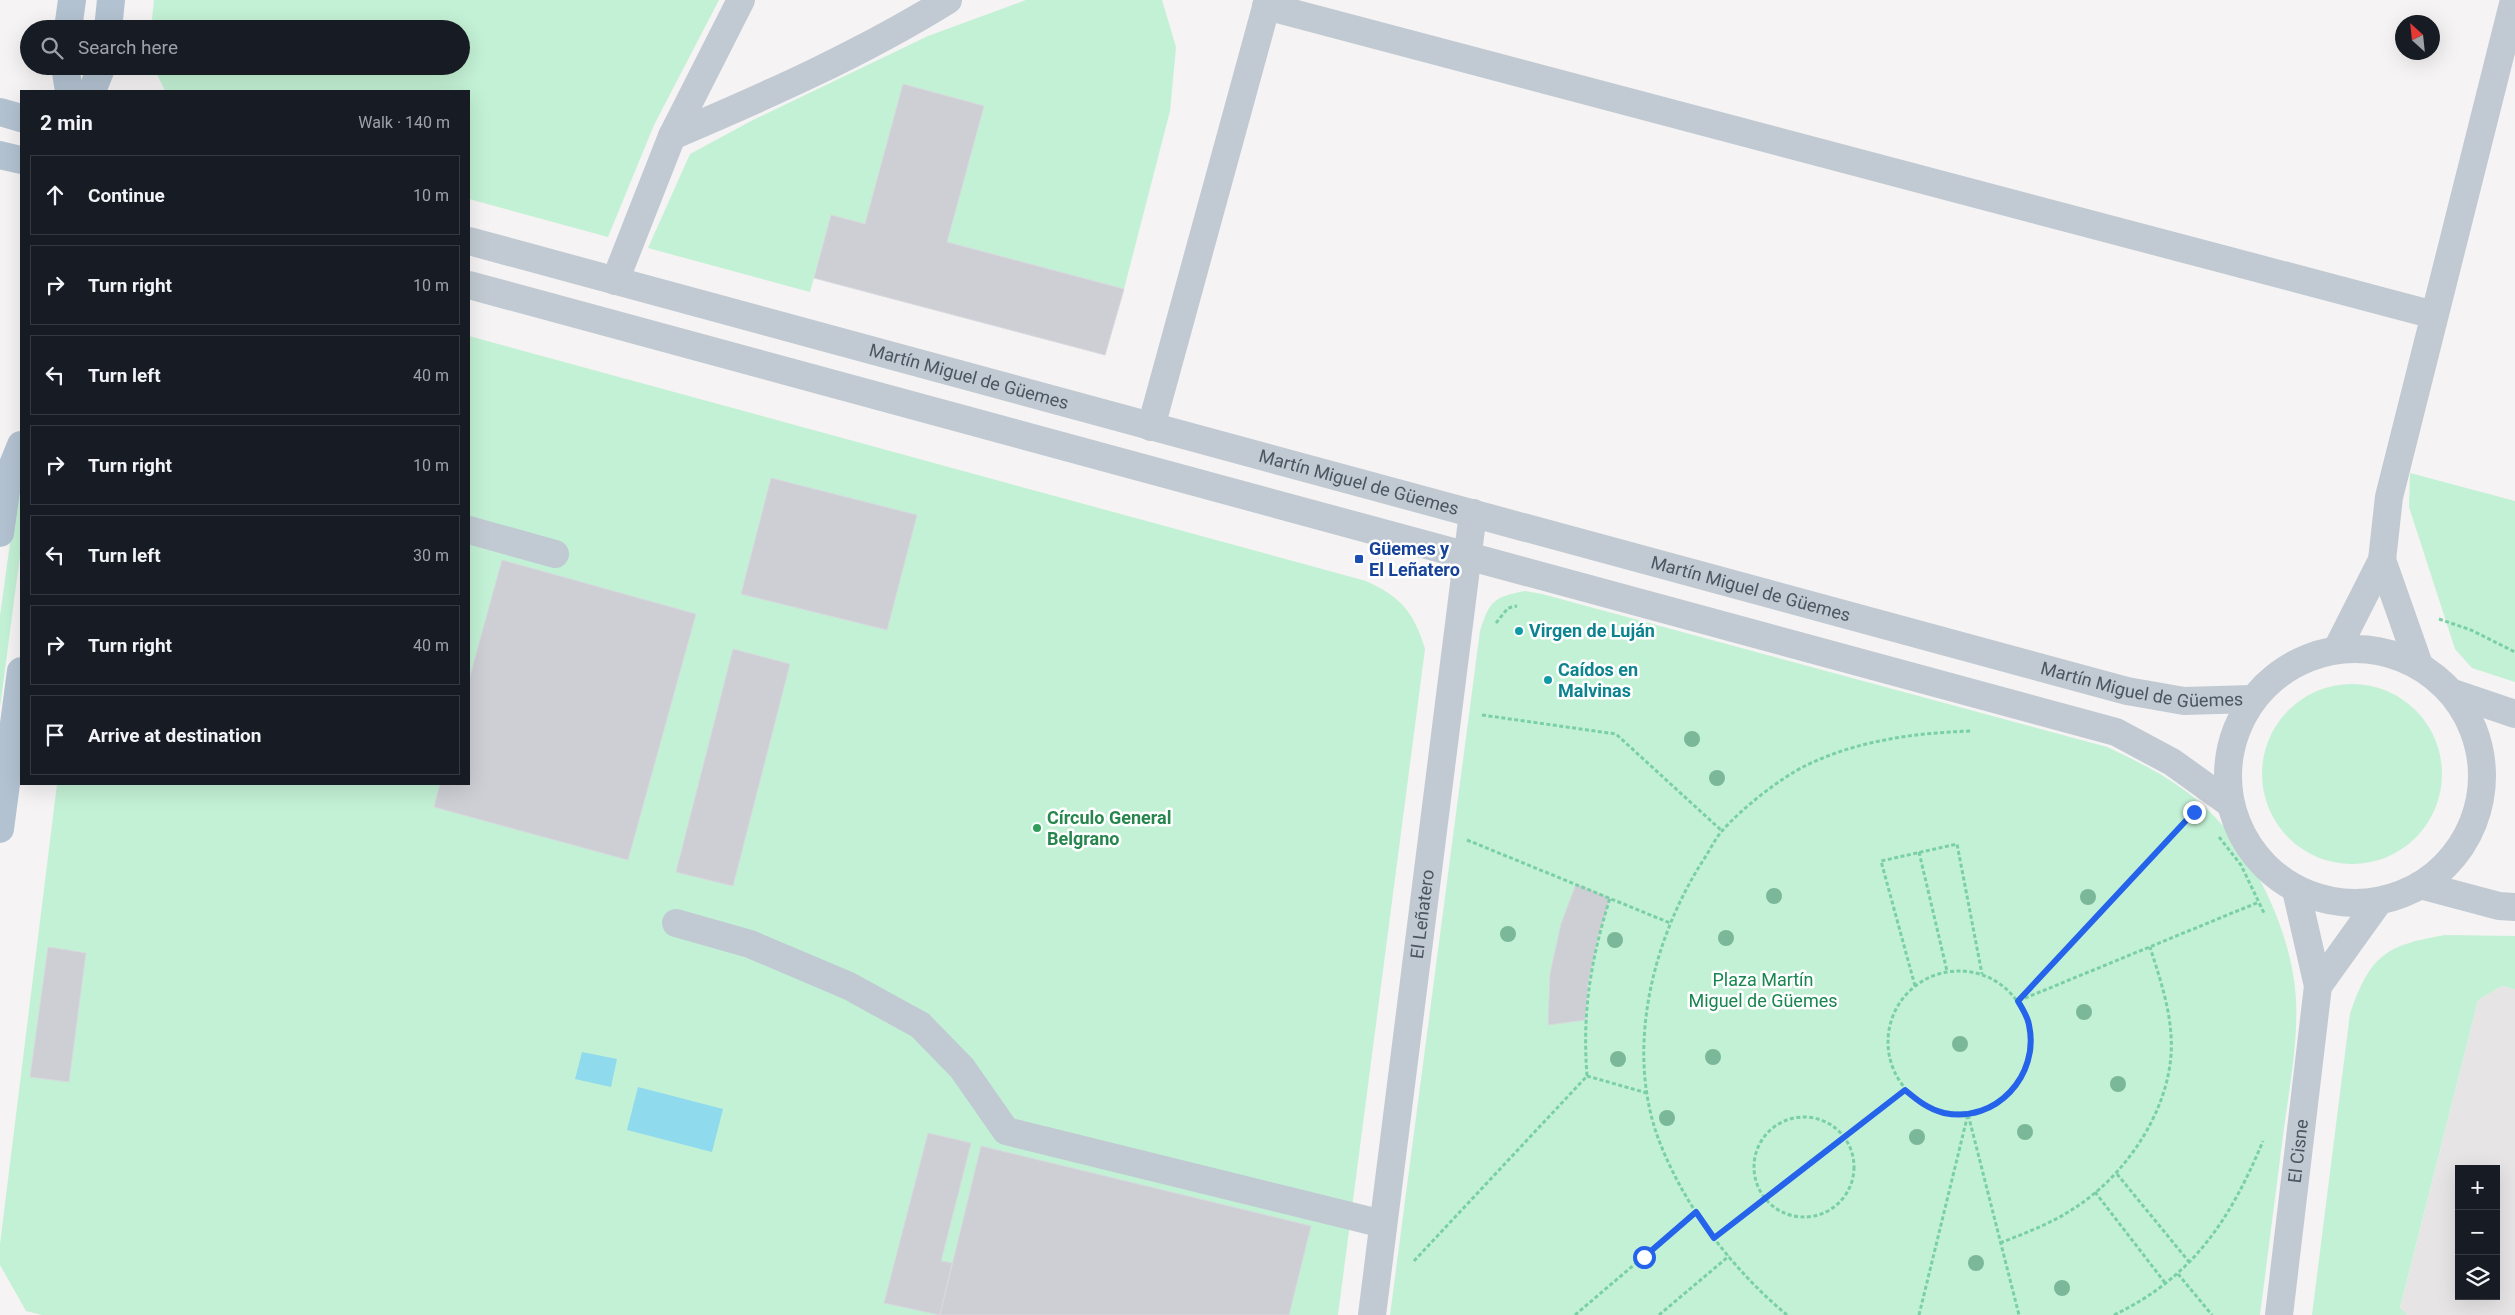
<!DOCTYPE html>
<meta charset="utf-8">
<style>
body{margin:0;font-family:Roboto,sans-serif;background:#20242c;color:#f1f3f6}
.controls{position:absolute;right:15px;bottom:15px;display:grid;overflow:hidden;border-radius:0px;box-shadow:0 5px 20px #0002}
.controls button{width:45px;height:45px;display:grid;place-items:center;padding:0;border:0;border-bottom:1px solid #363941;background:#171b24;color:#f1f3f6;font:25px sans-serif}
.compass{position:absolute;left:2395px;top:15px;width:45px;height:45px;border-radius:50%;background:#171b24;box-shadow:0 5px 20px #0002;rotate:333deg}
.stop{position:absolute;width:15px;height:15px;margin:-11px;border:4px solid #2563eb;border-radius:50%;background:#fff}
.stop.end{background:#2563eb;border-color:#fff;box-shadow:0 1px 5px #0008}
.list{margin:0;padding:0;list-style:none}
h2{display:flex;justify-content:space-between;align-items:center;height:65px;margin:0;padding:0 20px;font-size:21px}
h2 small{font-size:16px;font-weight:400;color:#9ea1a6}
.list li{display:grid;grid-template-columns:32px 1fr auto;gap:15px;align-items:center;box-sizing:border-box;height:80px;margin:0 10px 10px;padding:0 10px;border:1px solid #363941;border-radius:0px}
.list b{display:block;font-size:19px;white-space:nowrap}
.list em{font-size:16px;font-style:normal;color:#9ea1a6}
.icon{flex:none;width:28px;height:28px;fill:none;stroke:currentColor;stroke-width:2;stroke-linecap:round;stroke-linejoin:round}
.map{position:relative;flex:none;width:2515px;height:1315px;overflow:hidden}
.search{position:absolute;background:#171b24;box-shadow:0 5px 20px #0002;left:20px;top:20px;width:450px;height:55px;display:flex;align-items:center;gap:12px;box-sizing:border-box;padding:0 18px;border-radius:28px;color:#9ea1a6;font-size:19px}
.panel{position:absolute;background:#171b24;box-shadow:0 5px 20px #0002;left:20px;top:90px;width:450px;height:695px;border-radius:0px}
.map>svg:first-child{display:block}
</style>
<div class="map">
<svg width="2515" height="1315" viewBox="0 0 2515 1315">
<rect width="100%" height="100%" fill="#f5f3f3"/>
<path fill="#e6e4e5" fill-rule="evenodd" d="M2502,986L2515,989V1315H2407L2400,1309L2478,1000ZM2459,1169H2496V1296H2459Z"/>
<g fill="#c3f1d5">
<polygon points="154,0 719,0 654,125 608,237 469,199 469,91 165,91 153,66 461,66 461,29 151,29"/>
<polygon points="1026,0 1162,0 1176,47 1170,111 1124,289 947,242 984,106 903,84 865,224 831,215 810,292 648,248 690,154 753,120 928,36"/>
<path d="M469,336L1366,581C1401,597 1414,612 1425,649L1338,1315H42L26,1311L0,1265V1244L57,784H469Z"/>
<polygon points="2410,473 2515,501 2515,682 2472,668 2455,649 2409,507"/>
<polygon points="17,492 21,493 21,548 0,707 0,616"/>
<path d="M1525,591L1542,594L2107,747C2132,759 2158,771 2180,787C2244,830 2292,924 2296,1000C2298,1042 2290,1085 2284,1128C2276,1190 2268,1253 2260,1315H1390L1480,631C1490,600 1494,597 1525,591Z"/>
<circle cx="2352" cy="774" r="90"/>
<path d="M2445,935L2515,936V989L2502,986L2478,1000L2400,1308L2407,1315H2312L2350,1014C2370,956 2385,945 2445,935Z"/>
</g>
<g fill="#90daee">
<polygon points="582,1052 617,1059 611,1087 575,1079"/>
<polygon points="638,1087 723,1109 712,1152 627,1130"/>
</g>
<g fill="#cdcfd5" stroke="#d7d9de">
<polygon points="903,84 984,106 947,242 1124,289 1105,355 814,278 831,215 865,224"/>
<polygon points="771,478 917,515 887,630 741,594"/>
<polygon points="502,560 696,614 628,860 434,807 440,784 469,784 469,680"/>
<polygon points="733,649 790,664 733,886 676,872"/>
<polygon points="1576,884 1610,898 1598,937 1588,984 1585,1020 1548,1025 1550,974 1561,924"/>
<polygon points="48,947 86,953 69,1082 30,1077"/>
<polygon points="928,1133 971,1143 941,1261 952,1263 940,1315 884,1303"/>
<polygon points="981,1146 1311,1226 1289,1315 940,1315"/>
</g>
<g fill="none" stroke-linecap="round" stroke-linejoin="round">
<g stroke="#7ad0a6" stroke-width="3" stroke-dasharray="4 2.5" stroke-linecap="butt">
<polyline points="2439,619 2471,630 2515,652"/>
<polyline points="1496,623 1508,608 1517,606"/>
<polyline points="1482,715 1616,734 1722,831"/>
<polyline points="2190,816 2018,1001 2259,902"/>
<polyline points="2219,837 2241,865 2264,913"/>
<polyline points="1467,840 1670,923"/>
<polyline points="1919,852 1947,971"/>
<circle cx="1959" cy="1042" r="71"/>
<polyline points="1915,986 1881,861 1957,844 1982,974"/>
<polyline points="1587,1076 1647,1093"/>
<circle cx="1804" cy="1167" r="50"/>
<polyline points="2117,1174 2190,1263"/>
<polyline points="2095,1192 2166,1284"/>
<polyline points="1714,1238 1905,1090"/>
<path d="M2000,1243C2028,1232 2055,1222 2079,1205C2131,1170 2176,1100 2171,1035C2169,1004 2159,976 2150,947"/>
<path d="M1414,1261L1587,1076C1582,1011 1591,959 1610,898"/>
<polyline points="2178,1274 2212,1315"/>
<polyline points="1575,1315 1696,1212"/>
<polyline points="1659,1315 1729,1256"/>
<path d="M1787,1315C1733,1270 1686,1209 1660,1143C1624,1052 1652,939 1704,859C1710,850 1715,839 1722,831C1741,809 1780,778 1807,765C1859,740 1915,733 1972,731"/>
<polyline points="1919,1315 1968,1114 2019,1315"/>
<path d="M2114,1315C2193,1277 2230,1220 2263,1141"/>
</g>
<g stroke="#c1cad2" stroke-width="28">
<polyline points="1266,6 2434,315"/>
<path d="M672,136C766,96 861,54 948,0"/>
<path id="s1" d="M469,241L2127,691L2184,701L2252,699"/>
<polyline points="615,281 672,136 741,0"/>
<polyline points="469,285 2116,732 2172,762 2229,803"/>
<polyline points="1151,427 1268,0"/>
<polyline points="469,530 555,554"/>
<polyline points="2382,560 2419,665"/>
<circle cx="2355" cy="776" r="127"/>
<polyline points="2337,649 2382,560 2389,497 2514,0"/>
<polyline points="2453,693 2515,714"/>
<polyline points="2420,885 2499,906 2515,907"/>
<polyline points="676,923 750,944 849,986 920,1025 962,1068 1006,1131 1383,1224"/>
<polyline points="2318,986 2379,901"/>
<path id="s2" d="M1372,1315L1473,513"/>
<path id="s3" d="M2279,1315L2318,986L2296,890"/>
</g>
<g stroke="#b3c2d1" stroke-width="28">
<polyline points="68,29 72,0"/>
<polyline points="108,29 111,0"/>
<polyline points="65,66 69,91"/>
<polyline points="92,91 102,66"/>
<polyline points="0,112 21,118"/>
<polyline points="0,155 21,160"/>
<polyline points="0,533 8,477 21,445"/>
<polyline points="0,829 21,671"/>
</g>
</g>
<g fill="#7bb799">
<circle cx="1692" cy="739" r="8"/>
<circle cx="1717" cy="778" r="8"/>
<circle cx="1774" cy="896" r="8"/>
<circle cx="2088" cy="897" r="8"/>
<circle cx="1508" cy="934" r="8"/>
<circle cx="1726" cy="938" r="8"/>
<circle cx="1615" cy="940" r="8"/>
<circle cx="2084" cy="1012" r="8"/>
<circle cx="1960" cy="1044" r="8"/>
<circle cx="1713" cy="1057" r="8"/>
<circle cx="1618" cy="1059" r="8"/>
<circle cx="2118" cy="1084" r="8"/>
<circle cx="1667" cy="1118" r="8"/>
<circle cx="2025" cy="1132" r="8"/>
<circle cx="1917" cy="1137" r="8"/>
<circle cx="1976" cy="1263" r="8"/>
<circle cx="2062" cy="1288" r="8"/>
</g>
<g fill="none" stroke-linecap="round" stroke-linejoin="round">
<path stroke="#2563eb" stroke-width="6" d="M1644,1257L1696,1212L1714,1238L1905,1090C1917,1100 1928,1109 1944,1113C1996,1124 2040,1075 2029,1025C2028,1017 2022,1008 2018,1001L2194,812"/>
</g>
<rect fill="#1a4fb4" stroke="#fff" stroke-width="2" x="1354" y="554" width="10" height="10" rx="2.5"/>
<g fill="#0f9aa8" stroke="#fff" stroke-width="2">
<circle cx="1519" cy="631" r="5"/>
<circle cx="1548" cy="680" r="5"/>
</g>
<circle fill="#2e9e5b" stroke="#fff" stroke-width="2" cx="1037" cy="828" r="5"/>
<g text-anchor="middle" stroke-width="5" stroke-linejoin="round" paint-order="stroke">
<g font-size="18" fill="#4a5661" stroke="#fff">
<text dy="6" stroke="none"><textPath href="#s1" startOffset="518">Martín Miguel de Güemes</textPath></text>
<text dy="6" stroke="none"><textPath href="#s1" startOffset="922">Martín Miguel de Güemes</textPath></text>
<text dy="6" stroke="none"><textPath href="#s1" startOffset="1328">Martín Miguel de Güemes</textPath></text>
<text dy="6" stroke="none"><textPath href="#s1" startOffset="1732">Martín Miguel de Güemes</textPath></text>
<text dy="6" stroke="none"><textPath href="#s2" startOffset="404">El Leñatero</textPath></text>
<text dy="6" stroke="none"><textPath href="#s3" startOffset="165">El Cisne</textPath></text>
</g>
<g font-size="18" font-weight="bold" fill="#164399" stroke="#fff" text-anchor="start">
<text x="1369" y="555">Güemes y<tspan x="1369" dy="21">El Leñatero</tspan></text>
</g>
<g font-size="18" font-weight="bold" fill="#0d838f" stroke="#fff" text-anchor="start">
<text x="1529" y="637">Virgen de Luján</text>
<text x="1558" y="676">Caídos en<tspan x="1558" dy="21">Malvinas</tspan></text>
</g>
<g font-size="18" font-weight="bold" fill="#27864d" stroke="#fff" text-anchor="start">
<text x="1047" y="824">Círculo General<tspan x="1047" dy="21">Belgrano</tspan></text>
</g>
<g font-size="18" fill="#17864f" stroke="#fff">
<text x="1763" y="986">Plaza Martín<tspan x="1763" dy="21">Miguel de Güemes</tspan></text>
</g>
</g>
</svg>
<div class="controls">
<button>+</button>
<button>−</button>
<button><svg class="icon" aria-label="layers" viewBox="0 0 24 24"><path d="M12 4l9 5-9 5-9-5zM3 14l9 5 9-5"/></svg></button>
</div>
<svg class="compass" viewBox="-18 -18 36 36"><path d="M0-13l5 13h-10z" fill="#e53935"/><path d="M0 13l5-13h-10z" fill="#9ea1a6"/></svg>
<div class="stop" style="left:1644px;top:1257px"></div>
<div class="stop end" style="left:2194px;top:812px"></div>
<div class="search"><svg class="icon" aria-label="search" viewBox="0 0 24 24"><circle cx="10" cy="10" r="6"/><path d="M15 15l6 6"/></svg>Search here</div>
<section class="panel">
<h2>2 min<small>Walk · 140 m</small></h2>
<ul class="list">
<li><svg class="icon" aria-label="ahead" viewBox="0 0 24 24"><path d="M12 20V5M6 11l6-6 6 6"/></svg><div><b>Continue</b></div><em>10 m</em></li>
<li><svg class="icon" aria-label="right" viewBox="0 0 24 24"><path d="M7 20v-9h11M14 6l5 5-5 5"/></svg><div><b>Turn right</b></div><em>10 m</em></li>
<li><svg class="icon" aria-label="left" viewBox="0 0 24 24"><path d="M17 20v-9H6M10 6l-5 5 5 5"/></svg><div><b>Turn left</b></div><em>40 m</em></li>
<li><svg class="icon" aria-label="right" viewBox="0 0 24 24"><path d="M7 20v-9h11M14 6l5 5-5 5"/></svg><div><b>Turn right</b></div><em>10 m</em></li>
<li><svg class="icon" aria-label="left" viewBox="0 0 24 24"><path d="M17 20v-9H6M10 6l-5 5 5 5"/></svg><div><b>Turn left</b></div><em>30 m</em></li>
<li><svg class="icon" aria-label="right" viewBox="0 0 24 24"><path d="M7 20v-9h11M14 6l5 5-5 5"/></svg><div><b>Turn right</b></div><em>40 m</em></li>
<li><svg class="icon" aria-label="arrive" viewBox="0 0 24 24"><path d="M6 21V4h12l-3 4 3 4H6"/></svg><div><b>Arrive at destination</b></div></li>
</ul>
</section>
</div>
